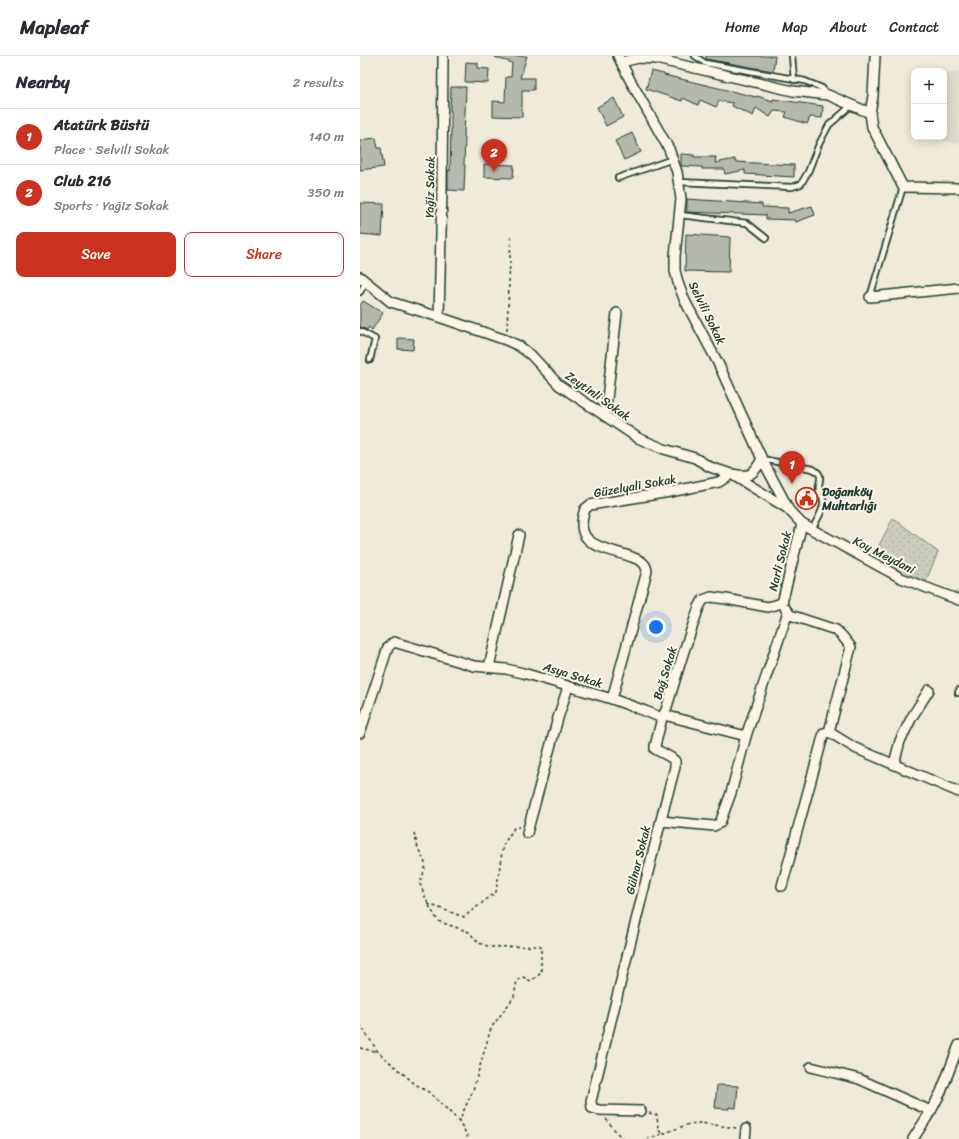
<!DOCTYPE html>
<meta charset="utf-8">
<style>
body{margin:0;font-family:Sriracha,sans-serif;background:#f2f2f3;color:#2b2b33}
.controls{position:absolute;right:12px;top:12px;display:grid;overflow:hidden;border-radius:8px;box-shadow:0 2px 10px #0003}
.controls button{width:36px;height:36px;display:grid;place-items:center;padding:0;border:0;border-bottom:1px solid #e1e1e2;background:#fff;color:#2b2b33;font:20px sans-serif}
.you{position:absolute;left:296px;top:571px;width:14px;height:14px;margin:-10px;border:3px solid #fff;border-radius:50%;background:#1a73e8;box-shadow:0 0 0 6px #1a73e833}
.badge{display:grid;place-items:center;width:26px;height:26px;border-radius:50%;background:#c8321e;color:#fff;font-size:13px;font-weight:700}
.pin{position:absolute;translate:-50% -33px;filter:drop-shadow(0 1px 2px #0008)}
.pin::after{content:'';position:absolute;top:21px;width:14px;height:12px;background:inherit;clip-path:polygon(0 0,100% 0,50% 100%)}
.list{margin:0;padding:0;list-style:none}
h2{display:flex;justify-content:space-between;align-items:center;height:52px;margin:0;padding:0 16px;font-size:17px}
h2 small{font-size:13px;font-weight:400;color:#7c7c81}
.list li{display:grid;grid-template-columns:26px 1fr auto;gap:12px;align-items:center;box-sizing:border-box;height:56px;padding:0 16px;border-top:1px solid #e1e1e2}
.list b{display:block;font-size:15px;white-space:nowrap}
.list p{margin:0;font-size:13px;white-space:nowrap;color:#7c7c81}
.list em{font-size:13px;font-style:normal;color:#7c7c81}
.actions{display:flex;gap:8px;padding:12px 16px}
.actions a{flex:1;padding:9px 0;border:1px solid #c8321e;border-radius:8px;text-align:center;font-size:14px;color:#c8321e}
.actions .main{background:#c8321e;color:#fff}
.map{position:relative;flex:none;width:599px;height:1083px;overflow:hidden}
header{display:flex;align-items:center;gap:24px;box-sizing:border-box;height:56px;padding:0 20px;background:#fff;border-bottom:1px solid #e1e1e2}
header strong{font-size:19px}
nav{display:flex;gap:22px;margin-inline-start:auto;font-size:14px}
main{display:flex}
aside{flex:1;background:#fff}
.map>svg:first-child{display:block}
</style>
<header>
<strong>Mapleaf</strong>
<nav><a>Home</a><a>Map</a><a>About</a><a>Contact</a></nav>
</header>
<main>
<aside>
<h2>Nearby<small>2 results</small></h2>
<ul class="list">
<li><span class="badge">1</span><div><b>Atatürk Büstü</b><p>Place · Selvili Sokak</p></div><em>140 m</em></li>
<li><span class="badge">2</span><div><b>Club 216</b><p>Sports · Yağiz Sokak</p></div><em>350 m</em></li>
</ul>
<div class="actions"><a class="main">Save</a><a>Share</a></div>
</aside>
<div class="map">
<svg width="599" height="1083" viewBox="0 0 599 1083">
<defs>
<pattern id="grass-dots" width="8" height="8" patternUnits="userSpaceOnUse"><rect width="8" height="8" fill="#cccdbf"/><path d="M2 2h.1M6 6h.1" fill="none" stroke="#afb1a5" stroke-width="1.8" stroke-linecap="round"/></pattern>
</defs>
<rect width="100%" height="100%" fill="#efeada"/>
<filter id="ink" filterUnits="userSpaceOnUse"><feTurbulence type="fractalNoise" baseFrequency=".025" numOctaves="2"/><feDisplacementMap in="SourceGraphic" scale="8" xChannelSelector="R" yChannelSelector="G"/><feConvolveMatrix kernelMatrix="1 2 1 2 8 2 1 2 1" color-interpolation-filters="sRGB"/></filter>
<g filter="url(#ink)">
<polygon fill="#dedbcc" points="599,15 599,88 556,81 584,81 584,17"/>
<polygon fill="url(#grass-dots)" stroke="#76857a" points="533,462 578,496 566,525 561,528 512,503"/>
<g fill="#b5b9ad" stroke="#1f3d34">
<polygon points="135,0 167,0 160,22 174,22 174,34 162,34 162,61 133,60 133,45 145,46 146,21 151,21 152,7 135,1"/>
<polygon points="346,0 415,0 413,15 346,3"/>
<polygon points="106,6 118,7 118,12 129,13 128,27 105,26"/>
<polygon points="291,15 304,18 304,19 396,41 397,40 413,45 413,43 463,50 462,62 450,61 447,68 425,61 427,56 414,55 410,61 396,52 393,60 372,50 373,47 359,45 356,51 340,44 338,49 323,42 322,45 286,33"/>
<polygon points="91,31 106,31 104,81 105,81 104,109 105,109 104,135 88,134 88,114 90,115 91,73 91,55 90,55"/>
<polygon points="254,42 263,61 246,70 237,51"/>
<polygon points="272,77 281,96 264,104 255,85"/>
<polygon points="16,82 18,92 21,92 24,111 0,114 0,84"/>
<polygon points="321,98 334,99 334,101 356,101 355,107 375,103 375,106 434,109 434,121 385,118 385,114 365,118 364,113 342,113 342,111 321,110"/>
<polygon points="124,108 154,109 153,122 124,121"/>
<polygon points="327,143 402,148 402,151 428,152 428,157 452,150 455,159 436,166 435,164 406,163 406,159 327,156"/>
<polygon points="0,147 24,148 22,180 0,178"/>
<polygon points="326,178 370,181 369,216 325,215"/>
<polygon points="3,245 23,257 12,274 9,271 7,274 0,271 0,250"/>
<polygon points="38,282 54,283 53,294 38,293"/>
<polygon points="357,1029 378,1030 376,1052 369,1051 369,1053 355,1052"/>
</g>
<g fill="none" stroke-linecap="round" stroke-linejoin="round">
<defs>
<g id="lane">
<polyline points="335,0 345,7 445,25 462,32 467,38"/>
<polyline points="432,0 434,24"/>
<polyline points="258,122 313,103"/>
<polyline points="319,126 432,131 441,128 448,116 459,88 469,69 492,49"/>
<polyline points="320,159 387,167 406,182"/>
<polyline points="0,236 6,226"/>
<polyline points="510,241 543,131"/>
<polyline points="0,275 15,283 10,304"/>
<path d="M402,403L453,413C466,420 457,425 459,435C460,438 463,440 463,444C465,452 456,466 452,473"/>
<polyline points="598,637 599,634"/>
</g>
<g id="street">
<polyline points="258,0 270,24 309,93 317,116 321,143 315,200 315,215 319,230 325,245 358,307 402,403 427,450"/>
<polyline points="515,0 513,40 510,57 512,71 543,131 599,132"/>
<polyline points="261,6 279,2 296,3 433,35 468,39 510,57"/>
<polyline points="0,221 31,246 79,261 146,284 159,290 171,299 199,329 278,382 304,393 335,402 350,411 371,418 427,452 442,468 541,522 599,544"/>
<polyline points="510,241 599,232"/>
<polyline points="79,261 82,135 83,0"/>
<polyline points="245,360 257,257"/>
<polyline points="422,547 442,468"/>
<polyline points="425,552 430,559 476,574 483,581 491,591 469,676"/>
<polyline points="129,611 159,479"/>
<path d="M252,643L287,515C287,513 286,511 285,509C282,504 274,502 269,500C243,491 212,490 225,453L230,449L310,436L359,426L371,418C390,421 392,421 402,403"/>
<polyline points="304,659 386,680"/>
<polyline points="0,677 28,591 34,586 114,610 146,613 163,617 252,643 285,655 302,662"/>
<polyline points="534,708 540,685 552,661 569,634"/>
<polyline points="301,765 354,770 360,767 371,737 386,680 428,556"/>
<polyline points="167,777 198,662 208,631"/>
<polyline points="422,830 464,677 469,676 495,692 599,736"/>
<polyline points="451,1011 499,1023 571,1055"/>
<polyline points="281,1055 239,1054 232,1052 231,1045 305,748 315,711 315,705 310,701 295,693 295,690 302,662 306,654 323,598 339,551 343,544 351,541 366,543 408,551 422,547"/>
<polyline points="385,1083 386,1073"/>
<polyline points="553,1083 571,1055 581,1036 599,989"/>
</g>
</defs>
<use href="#lane" stroke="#1f3d34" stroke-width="8"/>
<use href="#street" stroke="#1f3d34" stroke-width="12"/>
<g stroke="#1f3d34" stroke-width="1.5" stroke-dasharray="3 3" stroke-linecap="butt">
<polyline points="147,274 151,180"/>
<polyline points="54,777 58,792 66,809 60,828 68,848 78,865 109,876 119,887 130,891 181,890 181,917 171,925 163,921 157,924 154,941 131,972 113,1034 99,1065"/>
<polyline points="68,848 104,861 136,836 143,789 154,772 159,771"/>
<polyline points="0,968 18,996 55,1028 70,1037 99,1065 107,1079 107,1083"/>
<polyline points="0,992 18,996"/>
<polyline points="289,1057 297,1059 298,1073 302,1078 329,1068 340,1067 377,1072"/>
<polyline points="246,1063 258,1078 263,1083"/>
<polyline points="287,1083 302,1078"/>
</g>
<use href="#lane" stroke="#fcf5e5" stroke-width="4.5"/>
<use href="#street" stroke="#fcf5e5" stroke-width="9"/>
</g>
</g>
<defs>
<symbol id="civic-ring" viewBox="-11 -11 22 22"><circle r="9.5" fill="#fcf5e5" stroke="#c8321e" stroke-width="1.5"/><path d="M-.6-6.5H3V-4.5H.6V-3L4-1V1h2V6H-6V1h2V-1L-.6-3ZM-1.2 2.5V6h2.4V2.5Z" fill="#c8321e"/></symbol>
</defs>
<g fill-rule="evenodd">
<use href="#civic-ring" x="434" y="430" width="25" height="25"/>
</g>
<g text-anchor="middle" stroke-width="4" stroke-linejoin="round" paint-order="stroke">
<g font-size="12" fill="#1f3d34" stroke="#fcf5e5">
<text transform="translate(70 131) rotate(-89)" y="4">Yağiz Sokak</text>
<text transform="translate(347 257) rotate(64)" y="4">Selvili Sokak</text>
<text transform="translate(238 340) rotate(35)" y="4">Zeytinli Sokak</text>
<text transform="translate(275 430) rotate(-10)" y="4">Güzelyali Sokak</text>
<text transform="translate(524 499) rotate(27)" y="4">Koy Meydani</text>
<text transform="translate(420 505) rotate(-76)" y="4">Narli Sokak</text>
<text transform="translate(305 617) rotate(-73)" y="4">Bağ Sokak</text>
<text transform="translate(213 619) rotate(17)" y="4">Asya Sokak</text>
<text transform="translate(278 804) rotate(-76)" y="4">Gülnar Sokak</text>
</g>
<g font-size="12" font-weight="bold" fill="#1f3d34" stroke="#fcf5e5" text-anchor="start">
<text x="462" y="440">Doğanköy<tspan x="462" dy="14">Muhtarlığı</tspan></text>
</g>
</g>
</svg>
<div class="controls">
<button>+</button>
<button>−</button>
</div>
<div class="you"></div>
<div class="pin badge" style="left:432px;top:428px">1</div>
<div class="pin badge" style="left:134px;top:116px">2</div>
</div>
</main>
